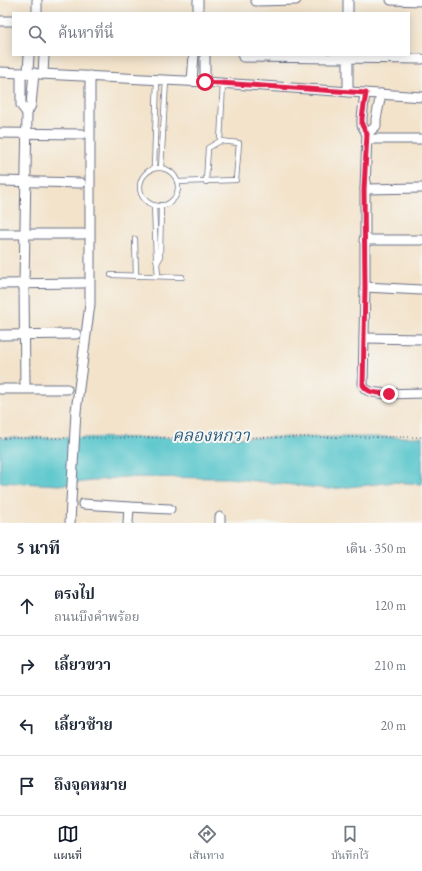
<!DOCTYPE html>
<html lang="th">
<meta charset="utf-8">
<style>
body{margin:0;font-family:"EB Garamond","Noto Serif Thai",serif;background:#f2f2f3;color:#1f2937}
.stop{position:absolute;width:12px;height:12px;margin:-9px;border:3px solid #e11d48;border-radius:50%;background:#fff}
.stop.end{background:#e11d48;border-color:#fff;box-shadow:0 1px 4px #0008}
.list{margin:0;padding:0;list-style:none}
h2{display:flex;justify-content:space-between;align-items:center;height:52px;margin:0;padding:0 16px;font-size:17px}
h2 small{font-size:13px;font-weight:400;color:#747a83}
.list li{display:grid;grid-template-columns:26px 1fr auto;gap:12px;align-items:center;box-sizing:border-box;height:60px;padding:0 16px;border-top:1px solid #e0e1e3}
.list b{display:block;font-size:15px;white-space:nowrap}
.list p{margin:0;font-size:13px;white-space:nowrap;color:#747a83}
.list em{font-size:13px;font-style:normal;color:#747a83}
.icon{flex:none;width:22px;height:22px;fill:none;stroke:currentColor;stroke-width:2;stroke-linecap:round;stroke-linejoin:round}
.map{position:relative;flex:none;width:422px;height:523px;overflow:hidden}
.search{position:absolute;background:#fff;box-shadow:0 2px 10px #0003;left:12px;right:12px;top:12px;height:44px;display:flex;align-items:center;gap:10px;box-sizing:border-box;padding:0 14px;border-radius:0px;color:#747a83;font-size:15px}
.sheet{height:292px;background:#fff}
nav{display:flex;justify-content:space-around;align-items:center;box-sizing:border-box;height:56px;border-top:1px solid #e0e1e3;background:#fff;font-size:11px;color:#747a83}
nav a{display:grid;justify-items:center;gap:2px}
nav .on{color:#111827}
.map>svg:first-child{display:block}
</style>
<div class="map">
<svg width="422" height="523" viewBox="0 0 422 523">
<rect width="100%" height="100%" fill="#f6f6f2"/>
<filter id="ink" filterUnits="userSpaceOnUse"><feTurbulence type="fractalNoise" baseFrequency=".025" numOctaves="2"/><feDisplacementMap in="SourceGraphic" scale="8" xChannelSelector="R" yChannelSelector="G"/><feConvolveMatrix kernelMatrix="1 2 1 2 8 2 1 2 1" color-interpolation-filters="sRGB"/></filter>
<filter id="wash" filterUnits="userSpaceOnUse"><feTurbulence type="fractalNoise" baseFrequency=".012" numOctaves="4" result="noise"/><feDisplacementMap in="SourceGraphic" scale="16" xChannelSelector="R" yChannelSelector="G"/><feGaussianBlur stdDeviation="0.9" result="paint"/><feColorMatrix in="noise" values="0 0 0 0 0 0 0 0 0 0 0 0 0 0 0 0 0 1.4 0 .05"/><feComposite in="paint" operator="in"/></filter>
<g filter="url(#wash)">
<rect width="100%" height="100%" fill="#f3e3cb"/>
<polygon fill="#58c6cc" stroke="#3a7a95" points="422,437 422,484 395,482 330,489 228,478 123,477 60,485 0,482 0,438"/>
</g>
<g filter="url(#ink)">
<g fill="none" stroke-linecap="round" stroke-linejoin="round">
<defs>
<g id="lane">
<circle cx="159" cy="187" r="19"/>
<polyline points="154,168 157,79"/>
<polyline points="161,168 166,80"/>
<polyline points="177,182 236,180 239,143 220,141"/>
<polyline points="206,182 208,148 220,141 223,84"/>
<polyline points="154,205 156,258 157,263 158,276"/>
<polyline points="135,239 136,276"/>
<polyline points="157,263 160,258 161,205"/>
<polyline points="111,275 182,277"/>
</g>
<g id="street">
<polyline points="348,0 348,13"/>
<polyline points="391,0 422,1"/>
<polyline points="256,1 296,0"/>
<polyline points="37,13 37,0"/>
<polyline points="198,13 198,0"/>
<polyline points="0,21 13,21"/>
<polyline points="205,55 205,82"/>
<polyline points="243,57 422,59"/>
<polyline points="0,72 205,82 422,97"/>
<polyline points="21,73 21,105 27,113"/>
<polyline points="28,73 29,55"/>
<polyline points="43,74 44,55"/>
<polyline points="192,81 194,55"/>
<polyline points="348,92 348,55"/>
<path d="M365,93L362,118V125L367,134L365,189V287L363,385C364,387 365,389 367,390C376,396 410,393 422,393"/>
<polyline points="0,133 82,134"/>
<polyline points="367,134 376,126 376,119 381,94"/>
<polyline points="367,139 422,139"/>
<polyline points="0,181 81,183"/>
<polyline points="365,189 422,188"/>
<polyline points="0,234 83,234"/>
<polyline points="364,240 421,240"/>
<polyline points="0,284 83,283"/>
<polyline points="365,287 421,290"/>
<polyline points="0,335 76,334"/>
<polyline points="364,338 422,339"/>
<polyline points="25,388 24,284 27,113 31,105 34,73"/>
<polyline points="0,389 67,389"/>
<polyline points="76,411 90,304 90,76"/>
<polyline points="83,504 129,507 170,509"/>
<polyline points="70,523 71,502"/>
<polyline points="128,523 129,507"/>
<polyline points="220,523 220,517"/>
</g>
</defs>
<use href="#lane" stroke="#676e84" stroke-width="6"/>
<use href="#street" stroke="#676e84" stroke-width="11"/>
<g stroke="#676e84" stroke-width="1.5" stroke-dasharray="1 3" stroke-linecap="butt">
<polyline points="0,438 66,438"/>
<polyline points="84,438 422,437"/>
</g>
<use href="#lane" stroke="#fff" stroke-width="4.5"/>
<use href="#street" stroke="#fff" stroke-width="9"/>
<defs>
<polyline id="street-bridge" points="71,502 76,411"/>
</defs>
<use href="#street-bridge" stroke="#676e84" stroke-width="11" stroke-linecap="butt"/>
<use href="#street-bridge" stroke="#fff" stroke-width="9"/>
</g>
</g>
<g fill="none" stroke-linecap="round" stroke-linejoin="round" filter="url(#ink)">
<path stroke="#e11d48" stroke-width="5" d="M205,82L366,93L362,118V125L367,134L364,189L365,287L363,385C368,394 380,393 389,394"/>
</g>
<g text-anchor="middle" stroke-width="4" stroke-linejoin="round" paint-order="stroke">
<g font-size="17" font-style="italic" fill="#2d5c7f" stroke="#f6f6f2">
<text x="211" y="441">คลองหกวา</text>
</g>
</g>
</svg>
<div class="stop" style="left:205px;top:82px"></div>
<div class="stop end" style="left:389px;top:394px"></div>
<div class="search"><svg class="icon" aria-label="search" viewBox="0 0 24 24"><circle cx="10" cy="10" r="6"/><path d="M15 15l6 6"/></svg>ค้นหาที่นี่</div>
</div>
<section class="sheet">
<h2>5 นาที<small>เดิน · 350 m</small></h2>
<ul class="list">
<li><svg class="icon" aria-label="ahead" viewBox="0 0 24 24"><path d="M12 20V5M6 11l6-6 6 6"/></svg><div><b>ตรงไป</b><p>ถนนบึงคำพร้อย</p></div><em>120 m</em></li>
<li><svg class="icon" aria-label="right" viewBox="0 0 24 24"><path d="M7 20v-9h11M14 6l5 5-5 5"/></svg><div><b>เลี้ยวขวา</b></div><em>210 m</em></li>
<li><svg class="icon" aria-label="left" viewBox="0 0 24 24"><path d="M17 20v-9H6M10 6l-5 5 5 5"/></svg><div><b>เลี้ยวซ้าย</b></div><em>20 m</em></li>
<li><svg class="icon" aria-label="arrive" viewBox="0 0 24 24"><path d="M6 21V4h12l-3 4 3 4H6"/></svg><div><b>ถึงจุดหมาย</b></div></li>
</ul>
</section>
<nav>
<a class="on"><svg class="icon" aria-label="map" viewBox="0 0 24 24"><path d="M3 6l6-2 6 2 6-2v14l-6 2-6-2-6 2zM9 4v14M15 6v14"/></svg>แผนที่</a>
<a><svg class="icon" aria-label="directions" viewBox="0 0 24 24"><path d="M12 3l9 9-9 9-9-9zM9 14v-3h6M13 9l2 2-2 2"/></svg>เส้นทาง</a>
<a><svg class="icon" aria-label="saved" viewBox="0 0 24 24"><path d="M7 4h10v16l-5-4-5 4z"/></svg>บันทึกไว้</a>
</nav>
